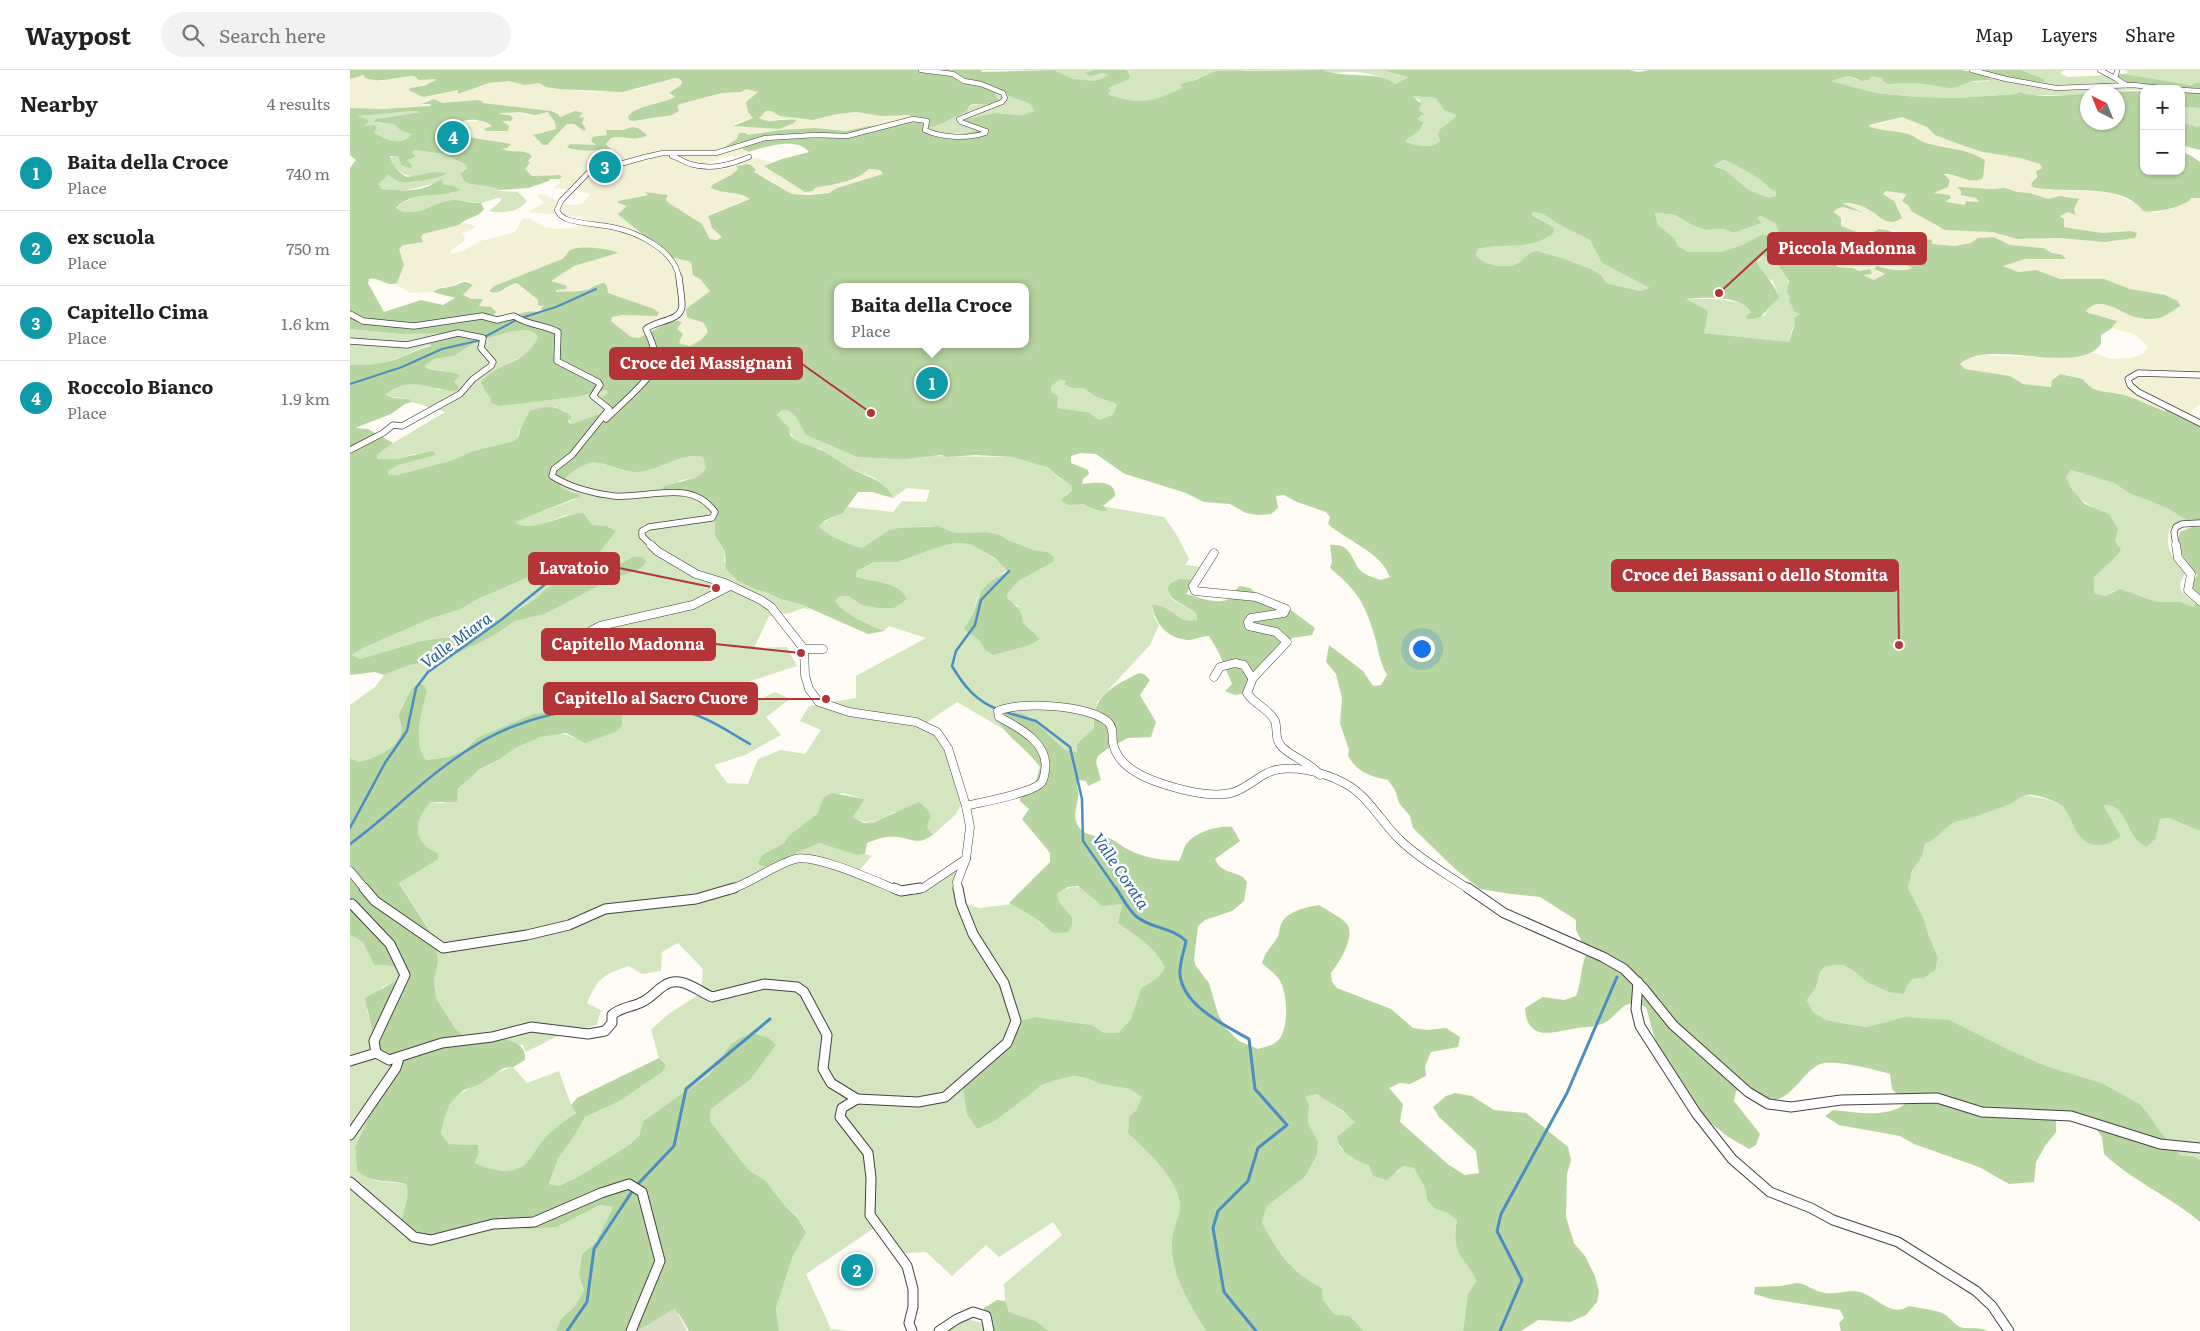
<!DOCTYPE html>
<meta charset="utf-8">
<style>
body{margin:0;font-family:Literata,serif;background:#f2f2f2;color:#222}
.controls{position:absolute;right:15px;top:15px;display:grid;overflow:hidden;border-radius:10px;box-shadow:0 1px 4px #0004}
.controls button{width:45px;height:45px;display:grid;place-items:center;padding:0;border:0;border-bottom:1px solid #e0e0e0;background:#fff;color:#222;font:25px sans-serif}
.compass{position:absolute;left:1730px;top:15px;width:45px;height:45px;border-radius:50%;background:#fff;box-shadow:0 1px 4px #0004;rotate:317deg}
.you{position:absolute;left:1071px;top:578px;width:18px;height:18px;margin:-12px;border:4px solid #fff;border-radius:50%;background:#1a73e8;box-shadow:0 0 0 8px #1a73e833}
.badge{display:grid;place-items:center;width:32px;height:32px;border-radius:50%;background:#b33538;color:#fff;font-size:16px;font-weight:700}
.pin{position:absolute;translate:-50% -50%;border:2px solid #fff;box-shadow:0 1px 5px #0006}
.popup{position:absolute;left:484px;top:213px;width:195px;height:65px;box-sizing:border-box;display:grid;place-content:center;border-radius:10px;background:#fff;filter:drop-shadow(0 1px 4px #0005);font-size:16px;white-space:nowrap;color:#767676}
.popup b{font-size:19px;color:#222}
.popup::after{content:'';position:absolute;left:50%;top:100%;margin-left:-10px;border:10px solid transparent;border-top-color:#fff}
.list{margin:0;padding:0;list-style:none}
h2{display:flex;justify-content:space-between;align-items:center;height:65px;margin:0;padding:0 20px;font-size:21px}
h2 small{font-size:16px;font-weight:400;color:#767676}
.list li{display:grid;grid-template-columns:32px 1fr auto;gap:15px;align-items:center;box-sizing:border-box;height:75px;padding:0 20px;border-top:1px solid #e0e0e0}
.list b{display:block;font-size:19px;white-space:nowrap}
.list p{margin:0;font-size:16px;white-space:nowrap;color:#767676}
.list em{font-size:16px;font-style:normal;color:#767676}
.icon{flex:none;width:28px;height:28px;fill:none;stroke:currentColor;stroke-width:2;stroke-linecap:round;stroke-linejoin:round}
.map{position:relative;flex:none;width:1850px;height:1261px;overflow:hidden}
header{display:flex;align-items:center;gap:30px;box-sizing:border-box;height:70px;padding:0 25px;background:#fff;border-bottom:1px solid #e0e0e0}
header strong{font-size:24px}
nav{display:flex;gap:28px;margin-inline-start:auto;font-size:18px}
.search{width:350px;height:45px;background:#f2f2f2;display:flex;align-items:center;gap:12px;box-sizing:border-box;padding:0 18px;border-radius:28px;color:#767676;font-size:19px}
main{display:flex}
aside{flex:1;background:#fff}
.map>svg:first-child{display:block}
</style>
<header>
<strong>Waypost</strong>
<div class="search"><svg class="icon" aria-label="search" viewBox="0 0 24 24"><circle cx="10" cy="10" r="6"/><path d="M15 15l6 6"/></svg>Search here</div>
<nav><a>Map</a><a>Layers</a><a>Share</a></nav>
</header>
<main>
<aside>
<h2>Nearby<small>4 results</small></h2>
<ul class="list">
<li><span class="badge" style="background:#0f9aa8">1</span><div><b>Baita della Croce</b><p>Place</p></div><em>740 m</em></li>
<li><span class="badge" style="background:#0f9aa8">2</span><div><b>ex scuola</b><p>Place</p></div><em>750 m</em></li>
<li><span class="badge" style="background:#0f9aa8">3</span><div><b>Capitello Cima</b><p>Place</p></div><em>1.6 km</em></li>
<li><span class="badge" style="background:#0f9aa8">4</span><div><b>Roccolo Bianco</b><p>Place</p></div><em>1.9 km</em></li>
</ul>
</aside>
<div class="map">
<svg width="1850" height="1261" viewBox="0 0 1850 1261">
<rect width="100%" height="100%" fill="#fefcf4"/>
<g fill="#f2f1d6" fill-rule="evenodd">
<path d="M14,5L18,9L32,11L60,6H64L69,10L85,8L86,10L74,16L67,17L108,20L109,24L139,13L159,11L169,14L189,13L201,18L240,22L286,20L318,9H330L333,12L331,15L320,25L325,27L305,36L284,51L309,48L329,34L372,23L391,22L396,19L408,22L396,32L403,48L383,54L390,57L404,56L421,59L437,56L445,51L438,49L412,50L408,48L416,41H421L430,46L463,50L487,44L506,42L524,45H558L565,47L535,55L519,56L496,61L466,58L413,62L397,65L376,76H394L393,79L398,82L388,86H375L358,94L355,98L378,99L395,90L406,88L423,92L419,93L428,106L454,120L486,113H492L519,99L530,100L533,104L487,118L479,123L442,124L420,110L407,104L404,102L406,100L397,94H391L386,96L388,99L381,105L362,115L366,120L381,122L400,129L360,144L358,151L362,158L372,167L367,170L360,169L352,154L319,133L316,130L318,125L312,124L294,125L268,132L277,136L271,147L321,187L341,192L343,205L350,209L360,221L346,232L342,250H351L356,255L358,262L351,270L340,276L329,273L327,259L328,256L323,250L300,264L289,268L281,267L261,251L262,247L272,245L307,246L289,235L258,223L254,213L247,214L235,220L229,219L220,222H206V220H211L212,216L200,211L224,196L267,183L256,179L238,178L220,180L212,189L144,216L139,220L145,223L155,220L162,214L167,213L195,236L193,243L175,242L158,251L143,250L136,236H128L133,229H122L113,225L123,215L118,211H110L102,216L88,218L83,222L61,223L44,214L47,213L49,205V178L53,175L73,171L71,167L73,164L82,161L116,153L125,156L123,159L112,163L115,167L114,171L100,181L102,184L115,180L130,171L159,164L166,161L172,149L179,148L194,157L208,159L229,157L227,155L234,152L236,149L231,147L178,142L194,133L187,125L193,124L211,133L224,135L232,134L240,124L225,120L204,118L210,113L209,109L212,107L204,105L182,106L176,102L175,99L177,96L163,82L151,79L158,73H145L104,63L103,58L109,52L131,51L142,57L140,61L154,62L159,60L152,51L163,48L159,45L149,44L151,42H170L178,45L195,42L200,43L205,52L206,59L188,63L184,67L188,70L206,67L217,54H224L234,60L235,59L229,47L222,42L217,46L210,47L201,41L147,36L133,33L127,30L92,33L84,29L73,32L72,35L80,34L82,35L81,36L32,39L0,38V9ZM286,57L297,65L289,69L268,66L261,68L257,72L259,77L256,80L239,81L220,74L242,76L246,75L243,68L257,65L256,60H273Z"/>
<polygon points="1549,47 1559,49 1577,57 1585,65 1614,76 1633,82 1670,88 1690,94 1692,98 1688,99 1684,111 1692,119 1758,122 1786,133 1793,141 1807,143 1818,137 1836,133 1841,128 1850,128 1850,302 1785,302 1775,307 1774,311 1779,319 1818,339 1814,341 1793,334 1784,328 1750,322 1736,314 1733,309 1710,304 1704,307 1701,317 1673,314 1660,306 1615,299 1610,294 1615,289 1634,285 1684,287 1742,282 1760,289 1782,288 1794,283 1798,277 1794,272 1784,264 1762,258 1766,252 1765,250 1746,246 1736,241 1741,236 1750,234 1759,235 1791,248 1810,247 1828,231 1823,228 1780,219 1754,209 1719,210 1710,209 1686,200 1668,202 1659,200 1653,196 1663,191 1675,189 1707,190 1712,185 1702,183 1693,178 1660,175 1643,167 1628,168 1621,173 1605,176 1588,175 1581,174 1576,169 1561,173 1547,162 1532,158 1524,161 1524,164 1554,176 1551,187 1553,192 1555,195 1562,197 1558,200 1548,201 1537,200 1531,197 1526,201 1535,204 1524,210 1515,206 1513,205 1514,203 1518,204 1512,201 1499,197 1488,197 1488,195 1479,190 1477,186 1491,179 1496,168 1511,164 1491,156 1490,151 1484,142 1486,139 1493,137 1513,143 1491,133 1508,135 1524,142 1526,146 1540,128 1533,124 1536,121 1557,124 1559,136 1587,157 1601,160 1642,162 1658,167 1680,169 1710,168 1754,172 1775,169 1781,161 1752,163 1714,157 1713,147 1710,145 1718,142 1726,143 1724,139 1728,132 1725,128 1715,126 1698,129 1680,123 1667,122 1655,118 1639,119 1611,117 1608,117 1619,126 1626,128 1629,132 1619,130 1616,131 1615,135 1612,135 1597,132 1596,131 1599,129 1583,123 1598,117 1600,111 1594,105 1602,105 1621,111 1630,110 1633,108 1635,90 1629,86 1596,76 1575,73 1556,64 1535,62 1520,57 1518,55 1534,53"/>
<polygon points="1791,306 1850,306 1850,334 1838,344 1787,319 1784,309"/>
</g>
<g fill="#d3e6c0">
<path d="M704,0H744L736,3H752L759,5C744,19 719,9 704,0Z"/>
<path d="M775,0H894L892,2L865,1L832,15V18C817,25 796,35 780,32C772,30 765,26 758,24L757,18L781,8L779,1Z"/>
<path d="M973,0H1032L1058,7L1045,14C1031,7 1016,1 1000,2C990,2 983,4 973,0Z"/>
<polygon points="1671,0 1715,0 1711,2 1711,4 1718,7 1758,5 1770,13 1709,16 1686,13 1681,5"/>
<path d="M1774,0H1850V12C1831,20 1794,8 1773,4L1779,2Z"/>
<polygon points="1498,6 1507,10 1515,9 1520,6 1527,6 1545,14 1564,13 1591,17 1607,17 1619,12 1639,11 1643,8 1707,18 1773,16 1804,19 1738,22 1725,25 1681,25 1670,22 1666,24 1607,28 1568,27 1526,23 1480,11"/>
<path d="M649,23L676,32L680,34L685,41L672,45L644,43L625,48L630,60C616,62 584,69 572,60L589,55L617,41L619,36L629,34Z"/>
<path d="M1062,26L1086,28L1094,40L1106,45V48L1090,59L1091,71C1082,79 1067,76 1056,72V70L1069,61L1074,54L1068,50L1067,48L1072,46L1069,40L1070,30Z"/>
<polygon points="1831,37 1850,38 1850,55 1848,57 1831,52"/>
<path d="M65,41L70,42L30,48L26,53L44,54L50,60L61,64C55,73 40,73 31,67C25,64 24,60 20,56H13L19,52L17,49L8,46Z"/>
<path d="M65,80L93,84L115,94L117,97L110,104L115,112L120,114L142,117L150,121L168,122L177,131C169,142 151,144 139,141L151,131V128H148L131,133L107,130L60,143L46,139C60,123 83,124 103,123L92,113C73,113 45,130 27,115L30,110L39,105C56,114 68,116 85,102C63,108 52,110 39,89L44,85L48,86L51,95L58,92L57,90L66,87L62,82Z"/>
<path d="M1373,90C1381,91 1408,107 1414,113C1419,117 1419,120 1426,122V126L1419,128L1399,120L1375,100L1363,96Z"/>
<path d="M1182,142L1193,144L1215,157L1240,170L1252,193L1301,218L1290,221L1256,213L1251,205L1241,199L1215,189L1186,182C1178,183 1175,187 1170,192C1160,200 1133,196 1125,186L1128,179C1144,175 1165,176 1182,174L1188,148L1182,145Z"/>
<polygon points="1307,143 1325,145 1340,155 1356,160 1374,159 1383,163 1412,153 1406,148 1411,146 1426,154 1429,164 1411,165 1392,175 1371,182 1338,182 1328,176 1324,168 1308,155 1305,144"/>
<path d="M1413,186C1437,193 1440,213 1441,235L1451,244L1442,259L1439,272L1353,263L1355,253L1342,233L1335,229H1368L1396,234L1401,243L1414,246L1428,224L1423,211L1416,207L1407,193Z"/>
<path d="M0,259L51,264L97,262C91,274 79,275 68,279C60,282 54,286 46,289C31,294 16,295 0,295Z"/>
<path d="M179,260L186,264L188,268C179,285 173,285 158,294C149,300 142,309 134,316L135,321L181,332L226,327L256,320L258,323L256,332L260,336L258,341L221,354L215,341L205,337C188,343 170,346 168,368L163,371L123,381L103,390L47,405H39L38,401L49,395L85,385L65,384L45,389H28L27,385L43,373L95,342L62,332L59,329L34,326C53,311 69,311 90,320L104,312L109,305C97,299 85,302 73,296L84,289L104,286L127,271L164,261Z"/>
<polygon points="709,310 716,311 714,315 722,318 734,318 744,326 767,334 763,346 749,351 738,342 707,338 701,322 701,317"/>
<path d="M432,340H438L446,347L457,365L575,386L662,387L699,398L706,406L723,416L722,420L715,425C727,431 743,444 757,440L752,436L814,447L825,462L839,489L835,495L852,497L845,510L817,519L822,529L846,543L847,551C825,554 824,535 802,536L804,547L809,555L800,575L747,632L743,650L744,658L727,674V682L715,680L695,662L647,650L655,660L607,632L576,653L596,676L598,693L612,733L606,744L583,765L577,757L544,742C528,750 520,757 503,747L515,729L492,723L473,728L467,744L438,766L434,773L412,785L415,797L469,773L506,785L515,784L522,786L505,805L547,823L587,810L606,801L609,820L607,832L630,838L661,834L685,848L693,856L722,847L709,832L707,824C725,813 731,815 745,831L772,834L768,853C785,866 806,877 815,898L806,909L791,918L781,949L768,963H754L742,955L686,947L651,976L613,1019L617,1044L627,1059L692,1015L710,1009L724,1006L736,1008L751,1014L780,1019L793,1027L787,1039L779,1047L778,1063C796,1081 820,1101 828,1125C834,1143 824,1152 822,1169C819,1203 839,1233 856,1261H699L686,1251L659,1242L655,1231L654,1214L712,1165L703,1152L649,1187L636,1175L602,1206L576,1182L543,1184L527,1156L456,1204L481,1259L499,1261H429L426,1238L443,1186L456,1161L448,1147L435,1136L415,1110L400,1101L393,1093L360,1051L361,1039L400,1010L426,975H380L360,1004L293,1051L289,1066L279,1075L231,1105L209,1116L199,1114L208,1087L225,1065L235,1047L268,1032L316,995L309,988L301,960L317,945L351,923L353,899L328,873L312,882L311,901L292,904L279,896C253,905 248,907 237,933L251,940L247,955L212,964L176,982L173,975L116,968L105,958L86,928L84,910L88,893L77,856L49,812L88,783C62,772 63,751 81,732L92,733L106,726C111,707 134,699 150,689C155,686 160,681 165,678C181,669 207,658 224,668L272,656L271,645L293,634L287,632L183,644L128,668L115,680L98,687L76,690C62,672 72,641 77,621L61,620L48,644C62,673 31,686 9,692L0,688V635L25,617L34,605L60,595L93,590L140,568L165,551L195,544L258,511L290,499L297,492L293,487H283L250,503H225L195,519L188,527L176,535L132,559L110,568H91L71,571L10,589L2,585L13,578L82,548L111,539L126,530L197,499L219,492H231L246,487L256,474V456L242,455C239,453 238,449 235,447C217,434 183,470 164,452L226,429V422L214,420L209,416C216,406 228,397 240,393C251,390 271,403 285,402C306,402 328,382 353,387L356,399L347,407L328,411L355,429L365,448V466L375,483L374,491L404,519L416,522L430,529L450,534L462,540L453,538L440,543L419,546L404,578L437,577L447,596L376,619L389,634L411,629L425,622L440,629L416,647L431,665L395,685L364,695L377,713L398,714L408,689L431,680L455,684L471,660L450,651L459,636L506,628V606L576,568L539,556L534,561C519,555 494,544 485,531L488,526H499L504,529L521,512L505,507L507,501L526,492H549L592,476L605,473L620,474L656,496L657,500L628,526L621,549L615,559L630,571L635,580L643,585L678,576L668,536L658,529L657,524L669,511L703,492L697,482L684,480L637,462L605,463L589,456H577L539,460L512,478C499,475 477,465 469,456C479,448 490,446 498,437L543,442L552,431L576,432L580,420L557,418L543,428L535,416L525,408L500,398L469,378L457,376L446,371L427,345Z"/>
<path d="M1721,400L1764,413L1779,423L1817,438L1838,451L1820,458C1813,475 1824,491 1835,503L1830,514L1831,521L1847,533L1843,537L1831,532H1808L1789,525L1764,521L1755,526L1744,523V507L1768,485L1769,475L1765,471L1758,444C1737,435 1726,429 1716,407Z"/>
<path d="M1676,725C1696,729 1714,730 1723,751C1727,759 1729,765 1735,772L1771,766L1752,735C1770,733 1780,755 1786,769L1806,768L1810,749L1819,748L1850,761V1090L1844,1086H1831L1807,1059L1800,1046L1790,1034L1752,1013L1696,996L1659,981L1554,947L1517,957L1476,950L1463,942L1457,930L1466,917L1470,902L1476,896L1493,895L1504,901L1517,912L1554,924L1555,917L1562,909L1574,908L1588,887L1578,864L1574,849L1558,818C1559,801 1571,790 1575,774C1589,769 1593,758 1605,752L1654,736Z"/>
<polygon points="0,865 13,872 24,895 43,896 48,901 47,910 32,917 17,940 22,960 41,1000 5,1077 7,1101 26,1111 56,1114 59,1124 54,1142 110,1161 132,1151 141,1154 235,1142 251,1135 263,1137 246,1172 232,1184 229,1205 234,1220 225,1236 210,1250 206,1261 0,1261"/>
<path d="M163,997L177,1013L209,1001L221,1035L226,1043C214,1051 202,1059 193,1070C186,1078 183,1089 174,1095C160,1105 139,1100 125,1094L129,1083L128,1075L98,1074L91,1064C93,1054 94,1042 99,1034C106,1024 151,999 163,997Z"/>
<path d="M968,1024L1002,1048L1005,1053L989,1077L1002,1088L1047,1103L1053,1096L1064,1098L1075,1118L1077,1130L1085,1139L1096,1142L1107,1150C1101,1184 1117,1184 1126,1211L1118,1224L1113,1261H1014L1000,1246L984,1244L973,1230L972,1218C941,1202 928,1182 912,1152L917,1136L955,1107L967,1085L968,1072L958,1052L959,1034L955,1027Z"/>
<polygon points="616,1249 633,1253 635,1261 597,1261"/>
</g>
<g fill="#b7d5a1" fill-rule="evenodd">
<path d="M0,0H631L632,2L704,0L723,9L743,11L752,9L759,5L752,3L740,6L735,3L744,0H775L778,1L781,8L758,18L761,21L758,24C790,36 801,32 832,18L831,14L845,10L865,1L973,0C994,9 1028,0 1045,14L1058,7L1032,0H1279L1288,2L1300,0H1611L1632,3L1643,10L1623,11L1607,17L1600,18L1564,13L1538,14L1533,11L1532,8L1521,6L1520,9L1513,11L1498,6L1481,11L1526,23L1568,27L1607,28L1666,24L1670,22C1691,29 1717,25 1737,23L1738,52H1768V22H1741L1794,21V101H1831V82L1840,85L1850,92V128H1841C1838,136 1802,144 1793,141C1772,111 1715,125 1683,117L1681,114L1687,107L1686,101L1692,98L1690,94L1670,88L1633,82L1614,76L1585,65L1577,57L1552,47L1519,55L1520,57C1533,61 1546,61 1558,64C1565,66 1569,71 1576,73C1595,78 1618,79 1635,90L1633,108C1621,116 1607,103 1594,104L1600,110L1598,117L1584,123L1599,125L1601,128L1596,131L1597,132L1615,135L1616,131L1629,132L1626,128L1611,125V121L1607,117H1611L1639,119L1655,118L1667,122L1680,123L1698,129L1711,126L1729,129L1724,139L1726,145L1718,142L1710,146L1714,149V157L1752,163L1781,161L1787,163L1785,168L1754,172L1710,168L1667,169L1642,162L1595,160L1561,141L1559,136L1552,131L1557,124L1536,121L1533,124L1544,131L1552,148C1536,159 1529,144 1516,138C1508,134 1501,133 1492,133L1514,143L1493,137L1486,139L1484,142L1491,148V156L1512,164L1497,168L1496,176L1477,186L1488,197L1503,198L1509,201L1520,199L1522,204L1513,205L1524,210L1535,204L1524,199L1527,196C1537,199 1552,203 1562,198L1552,193L1550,185L1553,183L1549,180L1555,178L1554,176L1524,164L1523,162L1529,159C1547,159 1550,171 1565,174C1568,170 1577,168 1582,170V174L1605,176L1621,173L1628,168L1644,167L1660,175L1693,178L1702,183L1712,185L1716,189H1675L1653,196L1668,202L1686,200L1710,209H1754L1780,219L1815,225L1828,231L1830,236C1824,240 1816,246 1809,248C1801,250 1790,249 1782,246C1768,241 1750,225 1736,241L1739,243L1767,251L1762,258L1751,265V274C1728,307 1639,267 1610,294L1615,299L1660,306L1673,314L1701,317L1702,310L1710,304L1733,309C1744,326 1761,320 1777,326C1789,330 1801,336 1814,341L1818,339L1850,354V452L1838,451L1817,438L1779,423L1764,413L1721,400L1716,407L1722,419L1735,434L1759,444L1768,459L1765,471L1771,479L1768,485L1744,507V523L1755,526L1770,519L1808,532H1831L1843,537L1847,533L1850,535V761L1819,748L1810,749L1806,768L1796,777C1793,775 1789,772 1787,770C1777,758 1773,733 1753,735L1771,766C1758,777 1738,780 1728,764C1720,751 1719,737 1703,731C1697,728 1684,724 1677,725C1672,726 1665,731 1660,734C1642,741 1623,748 1605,752C1593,758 1589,769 1575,774L1572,786L1562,801L1558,818L1574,849L1578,864L1588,887L1585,900L1574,908L1562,909L1556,917L1554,924L1539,922L1517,912L1504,901L1493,895L1476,896L1470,902L1466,917L1457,930L1463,942L1476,950L1498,954L1517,957L1554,947L1599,950L1659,980L1696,996L1752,1013L1790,1034L1800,1046L1808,1059L1831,1086H1844L1850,1090V1152C1820,1126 1782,1111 1754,1084L1752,1067L1743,1055L1706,1048V1062L1695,1076L1686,1092L1684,1112L1659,1114L1629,1097L1564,1074L1550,1066L1489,1055L1475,1046L1483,1040C1506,1042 1537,1049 1556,1033L1542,1019L1540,1004C1526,1000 1481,988 1468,995C1451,1005 1441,1030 1420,1031C1411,1031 1399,1024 1391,1020L1386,1021L1384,1031L1410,1064L1406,1075L1399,1079L1377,1066L1352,1046L1312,986L1304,966L1296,937C1272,926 1271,944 1254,953C1247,957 1235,957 1227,958C1203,962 1177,973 1175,938L1193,927L1214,930L1226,926C1232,912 1230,897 1237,883L1226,860V850L1190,827L1161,824L1130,819L1104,798L1063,758L1060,746L1049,733L1045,720L1038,710C1020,706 1008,703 998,686L999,680L990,653L992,628L986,604L976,592L979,575L1013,601L1023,616L1031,615L1037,605C1029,591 1028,576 1023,561C1014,530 1004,518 980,498L982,492L980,475C1000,473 1001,488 1009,499C1014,505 1024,508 1031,510L1040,507C1030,481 998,472 978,454L980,447L976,442L947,432L934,425L926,426L928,438L921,444L908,445L896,443L880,434L854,432L836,423L775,404L746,384L731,383L721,386V393L738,400L739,404L733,409L732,414C744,413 766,409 765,426L753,436L758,440C750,443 739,438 732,434L718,435L711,430L722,420V416L706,405L699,398L662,387L626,385L596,387L592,385L554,389L508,387L456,365L446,347L438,340H432L427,345L439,358L440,365C451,376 459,374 471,380C482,385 491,393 502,399C517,407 536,410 543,428L522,422H508L493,443L476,450L469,456C476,465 500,475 512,478L539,460L550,458L589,456L605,463L637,462L649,465L658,470L684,480L697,482L704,487L703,492L669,511L657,524L658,529C668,536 672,541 673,553L690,569L678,576L643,585L635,580L630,571L614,559C634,533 619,520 656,503L657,500L646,489L620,474L605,473L592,476L548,492H525L507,501L506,507C522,512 550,512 557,529L544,538H529L512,535L499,526H489L485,531C494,544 519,555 534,561L518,564L450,534L430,529L416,522L404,519L387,510L376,499L375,482L365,466V448L355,429L312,421L313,417L347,407L356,399L353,387C328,382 308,402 285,402C271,402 251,390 240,393C228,397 216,405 210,416C216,422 224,421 231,426L165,452C180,465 214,443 233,443L242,455L256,456L266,461L246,487L231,492H219L197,499L126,530L111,539L82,548L13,578L2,585L10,589L71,571L91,568H111L132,559L176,535L188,527L195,519L225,503H250L283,487H293L297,492L290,499L258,511L195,544L165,551L140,568L93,590L60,595L34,605L25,602L0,605V295C16,295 32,294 47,289C59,284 69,279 81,276L80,273L95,266L97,263L51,264L0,259V98L6,90L0,85V38L32,39L81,36L80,34H71L84,29L92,33L127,30L132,31L133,33L201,41L208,44L210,47L225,41L233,43L229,47L234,48L232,53L236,59L234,61L224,54H217L197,75H193L183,65L206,59L205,52L198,42L185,45L170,42L151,43L149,44L159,45L163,48L161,51H152L159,56L158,61H136L134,59L142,56C131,48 113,47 103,58L104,63L111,66L161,74L157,78L152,79C162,84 173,78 182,86L178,91L180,93L175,99L182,106L210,105L212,107L209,109H200L199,111L178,118L149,120L142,117L120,114L115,112L110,104L117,98L115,94L93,84L65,80L62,82L66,87L57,90L62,96L60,98L51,95L48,86H40C40,93 50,104 57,107L85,102L97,103C93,108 61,113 53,112C47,112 44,108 38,105L28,114L32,119C46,121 68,122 81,115C84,114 87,111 91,109L94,115L104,116L110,120C88,129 64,119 46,138C66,151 86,129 107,130C115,131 122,133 131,133L134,139C128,148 116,147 109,155L73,164L71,167L73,172L53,175L49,179L54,195L47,213C36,217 30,207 19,209L18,213L34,242L71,230L93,235L105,228L83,222C90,216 95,219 103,216C112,213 114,209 123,215L113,225L122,229H133L129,236L141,237L146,242L141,247C160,257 159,245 176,242C181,241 187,242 193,243L191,238L194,236L188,235V230L167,213C156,214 151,227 139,221L144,216L212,189C216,186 217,183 220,180C228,175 261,178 268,183L224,196L201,211L217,216L216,219L206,220V222C216,221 226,222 235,220C242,219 244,214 254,213L257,216L258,223L304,239L309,243L307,246L272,245L262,247L261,251L281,267L289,268L323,250L332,252L327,259L333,264L329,273L340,276L351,270L358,262C354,247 348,253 337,247L336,239L360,221L350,209L343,205L341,192L321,187L271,147L268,144L277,136L268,133V131L298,125L295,122L318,125L316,130L319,133L352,154L360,169L367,170L372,167L362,158L358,146L400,129C388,121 373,124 361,118L362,115L381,105L388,99L386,96L397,94L401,95L406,100L404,102L442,124L459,125L479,123L487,118L533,104L530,100L519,99C503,113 486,113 465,118L463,121L455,122L414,96L432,89L459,82C447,66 414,77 399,82L393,79L394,76L377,78L376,76L387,69L389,63H396L397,65L431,60L466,58L496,61L519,56L535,55L564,47L558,45L531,46L506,42L487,44L463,50L430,46L421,41H416L409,48C419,54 434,48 446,50L444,53L429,59L383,56L403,48L398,42L396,32L408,22L396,19L391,22L372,23L330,34L327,36L329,41L322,45L284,51L279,50L278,47C283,36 313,34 325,27L319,23L331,15L332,12L330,9L325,8L273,22L208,19L196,17L189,13L174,15L159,11L139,13L108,24V20L73,27L59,20L60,18L74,16L86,10L85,9L69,10L64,6H60C44,8 30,13 15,8L14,5L0,9ZM649,23L676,32L680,34L685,41L672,45L644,43L614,50L611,52L630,60C614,63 586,70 572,60L589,55L617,41L619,36C629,31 639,38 649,30L645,25ZM1063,26L1086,28L1094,40L1106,45L1105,48L1090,59L1088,64L1090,71C1082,79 1067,76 1056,72V70L1069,61L1074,53L1068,50V48L1074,44L1069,40L1071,34ZM65,41L70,42L26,49L24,52L44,54L50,60L61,64C53,77 34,70 24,62L27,57L24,55L13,56L19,52L17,49L8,46ZM1373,90C1380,91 1410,108 1414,113C1419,117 1419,120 1426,122V126L1419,128L1399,120L1375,100L1363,96ZM1182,142L1193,144L1214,157L1240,170L1252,193L1300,218L1290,221L1256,213L1251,205L1241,199L1215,189L1186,181C1178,183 1175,187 1170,192C1160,200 1133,196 1126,185L1128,179C1154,172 1182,182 1204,162V158L1182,145ZM1307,143L1325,145L1341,155L1356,160L1374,159L1383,163L1412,153L1407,148L1411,146L1426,154L1429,164L1411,165L1392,175L1371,182H1338L1328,176L1324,168L1308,155L1305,144ZM1413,186L1426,191L1439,211L1437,223L1440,227L1439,231L1445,242L1451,244L1444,248L1445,253L1439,272L1354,263L1358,241L1336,229C1353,227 1394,225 1401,243L1396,246L1397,249C1417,249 1415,238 1429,228C1425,214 1415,206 1407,193L1408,190ZM488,217H676V274H488ZM179,260L186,264L188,268C173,296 150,291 131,312L135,321L141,328V333L149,336L226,327L256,320L258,323L252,327L260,336L258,341L221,354L218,351L222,347C208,335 197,335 180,341L171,357L168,368L163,371L123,381L103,390L47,405H39L38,401L49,395L86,385L83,381L45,389H28L27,385L43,373L18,359L5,358L41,344L55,334L62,332L59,329L44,328L35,325C62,304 78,320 107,321L109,317L104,312L110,305C97,299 84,303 74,296L84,289L104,286L127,271L164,261ZM709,310L716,311L714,315L722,318H734L744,326L767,334L763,345L749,350L738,342L707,338L708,326L701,322V317Z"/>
<polygon points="1628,0 1671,0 1695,10 1694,12 1686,13"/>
<polygon points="1773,4 1840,15 1850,12 1850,20 1770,13 1758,5"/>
<polygon points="1831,21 1850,22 1850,38 1831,37"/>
<polygon points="1831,52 1848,57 1850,55 1850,80 1831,75"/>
<path d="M282,57L288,58L297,65C285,73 274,64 261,68L256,74L261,79C250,81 226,82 217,77L220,74L246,75L241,71L243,68L242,67L257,65L256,60H273Z"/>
<path d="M1842,457H1850V527L1841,521V517L1847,505C1837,491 1824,481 1830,462Z"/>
<path d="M830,509L845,510L836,524C850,527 870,537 882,527L881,524L890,516L900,518L918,533L941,540L965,558L962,565L942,568L933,575L905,605L897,623L885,625L875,621L882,614L869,583L859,566C852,566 846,569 840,570C819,570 805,554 802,535C824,535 826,555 847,550L846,543L822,528L817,519L821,513Z"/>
<path d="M789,603L794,604L800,610L790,625L806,652L801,667L778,668L757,679L748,686L746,692L751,710L738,716L736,711L729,710L727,717C732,729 721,741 727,754C734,768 749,765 761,769C767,771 771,776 777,779C794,788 811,790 829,791C832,786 833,780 835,776C843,762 869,755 882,757L890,771L865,789C870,802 882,801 893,807L897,812L894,831L882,841L855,850L848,856L844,890L846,896L859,913L868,944L875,957L889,971L908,979C913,977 922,976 926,972C940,963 938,922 929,909C925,903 917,898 912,893C917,877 922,878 928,866C930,862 929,858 931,854C937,841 957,837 969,835C976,840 991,847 996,853C1007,865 989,893 981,903L982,912L987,918L1041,939L1063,958L1077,960L1096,958L1110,967L1108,977L1081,982L1075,996L1076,1006L1060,1014L1050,1013L1039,1018L1053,1034L1050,1052L1099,1095L1115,1105L1129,1103L1126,1081L1089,1047L1083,1037L1096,1026L1105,1023L1122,1026L1144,1040L1176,1043L1218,1077L1221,1090L1217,1104L1216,1147L1224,1173L1235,1186L1245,1206L1249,1222L1247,1232L1236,1245L1220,1252L1188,1250L1171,1261H1113L1118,1224L1126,1211C1122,1199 1116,1195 1110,1185C1104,1174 1105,1161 1107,1150L1096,1142L1085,1139L1077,1130L1075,1118L1064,1098L1053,1096L1037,1110L1023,1106L1019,1095C1003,1089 991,1084 987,1067L1005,1052L993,1041L967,1024L955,1027L959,1034L958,1052L968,1072L967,1085L955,1107L917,1136L912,1152C928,1183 941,1202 972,1218L973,1230L984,1244L1000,1246L1014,1261H856C839,1233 819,1203 822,1169C824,1152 834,1143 828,1125C820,1101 796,1081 778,1063L779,1047L787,1039L792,1027L780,1019L751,1014L736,1008L724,1006L710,1009L692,1015L646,1050L627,1059L617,1044L613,1019L615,1006L651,976L655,962L666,952L686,947L742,955L754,963H768L781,949L791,918L806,909L815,898C806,877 785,866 768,853L772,834L752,836L728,816L718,817L707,824L709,832L722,847V855L718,862L703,863L685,848L659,833L700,792V783L672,749L679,739L669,730L686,711L690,697C677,679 658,668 647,650L656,642L672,643L683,650L715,680L727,682V674L744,658C741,625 764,616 789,603Z"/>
<path d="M68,613L74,615L77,621C72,641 62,672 76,690L98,687L115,680L127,668L183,644L287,632L293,634L272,645V656L265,662L235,673L216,663L190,667L165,678L150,689L129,700L112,715L108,719L107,732H81C63,751 62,772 88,783V789L49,813L86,871L88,893L84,910L86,928L105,958L116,968C134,969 178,963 175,990L163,997L154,998L128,1015L114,1020L100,1033L94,1049L91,1064L99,1074L128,1075L129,1083L125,1093C139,1100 160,1105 174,1095C182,1089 186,1078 193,1070C202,1059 214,1051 226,1043L221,1035L227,1028L309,988L316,995L312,1002L268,1032L235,1047L225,1065L208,1088L199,1114L209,1116L231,1105L279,1075L289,1066L293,1051L360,1004L380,975L392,967L405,964L419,968L426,975L400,1010L361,1039L360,1051L393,1093L400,1101L415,1110L435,1136L448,1148L456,1162L443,1186L426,1238L429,1261H339L329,1244L314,1246L290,1261H206L210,1250L225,1236L234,1220L229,1205L232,1184L246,1172L263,1137L250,1135L206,1157L178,1159L132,1151L80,1175L58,1171C56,1167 53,1163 52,1159C49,1143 62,1131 56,1114C35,1109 27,1115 7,1101L5,1077L41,1000L33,986L18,972L22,960L15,928L47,910L48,901L43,896L24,895L13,872L0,865V688L9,692C31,686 62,673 48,645L61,620Z"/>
<path d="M482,723L515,729L503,747L514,753L524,752L569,732L577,739L581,746L577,757L583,765C567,775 565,770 549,767C537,765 527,769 517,773L515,784L506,785L469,773L415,797L408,794L412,785L434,773L438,766L467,744L473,728Z"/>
<path d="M1446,1213C1456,1213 1461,1220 1471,1222C1483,1226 1497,1219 1510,1222C1527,1227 1541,1248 1559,1236C1568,1238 1587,1240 1594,1244C1600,1248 1604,1254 1610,1257C1619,1260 1627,1256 1638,1261H1491L1489,1253L1494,1248L1490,1240L1421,1229L1404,1224L1405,1217L1431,1216Z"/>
<polygon points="647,1230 655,1231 659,1242 686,1251 699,1261 635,1261 632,1249 634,1238"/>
</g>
<polygon fill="#d6dfc6" points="325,1238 337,1261 287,1261"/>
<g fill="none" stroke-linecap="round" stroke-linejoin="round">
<polyline stroke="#4c8ec0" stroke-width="2" points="0,314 52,297 92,279 127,271 168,249 206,237 246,219"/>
<g stroke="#4c8ec0" stroke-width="2.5">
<path d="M647,639C626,631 613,615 602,596L606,581L625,555L631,530L659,501"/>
<polyline points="655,642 686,651 720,677 732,729 733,771 767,820"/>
<polyline points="0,758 35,693 57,661 66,618 78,602 151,550 198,512 228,500 245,499"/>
<path d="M0,774C36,748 67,715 103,690C124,675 146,662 170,654C218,636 294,630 343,644C363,650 382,664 400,674"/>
</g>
<g stroke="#4c8ec0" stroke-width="3">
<path d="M766,818C772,827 778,840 787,847C802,859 822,857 836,871C834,882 829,894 830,905C834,937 875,955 899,969L905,1019L937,1055L908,1078L898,1111L868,1141L863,1158L874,1222L906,1261"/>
<polyline points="287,1115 324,1076 336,1019 420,949"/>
<polyline points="217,1261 237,1232 244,1179 283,1120"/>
<polyline points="1150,1261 1172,1210 1147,1161 1151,1144 1217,1023 1267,907"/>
</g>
<defs>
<g id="minor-far3">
<polyline points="1622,0 1656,9 1706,18 1783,15 1819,19"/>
<polyline points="1750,0 1765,8"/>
<polyline points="1767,1 1765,8 1776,15"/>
<polyline points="1831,20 1850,21"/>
<path d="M322,86C329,88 334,92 340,94C361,100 380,95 399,87"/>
<path d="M329,209C326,180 287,162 262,157C247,154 231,154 216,149L210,145L207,140L211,131L238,103L295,87L313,83H366L415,68L465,65L497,66L563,49L577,51L575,60C592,68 618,69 635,63L636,61L611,52L609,49L652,32L655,28L653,23L631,14L614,11L603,4L571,0"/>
</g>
<g id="minor-far2">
<path d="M0,244L13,251L64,256L132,246L147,250L164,246C180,256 192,254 208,262L207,291L248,312L250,315L243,326L259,339L222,385L204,399L202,406C219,417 244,424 264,426C299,429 341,408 365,442L362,448L299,457L292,461V466L302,476"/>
<polyline points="0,271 57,275 108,263 133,268 131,278 143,292 141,296 123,309 110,324 52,356 43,355 33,363 0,380"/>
<polyline points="1850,305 1788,303 1778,309 1780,315 1788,322 1850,353"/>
<path d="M256,349C266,339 302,308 304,297C307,283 302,271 296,259C305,250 331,252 332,236C332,227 330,217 329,207"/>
<polyline points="1826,476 1824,462 1826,457 1832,454 1850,453"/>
</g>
<g id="minor-far1">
<polyline points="301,475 307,481 346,504 375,513 411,530 421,537 454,579 455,605 459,619 469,632 499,642 566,652 587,662 598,678 616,736 620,757 616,789 573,818 561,820"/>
<polyline points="1826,475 1828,488 1841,504 1838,520 1850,531"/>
<path d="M864,483L843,516L845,521L906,527L936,539L934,543L901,548L898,552L899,556L926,562L937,572L903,608L897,623C904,634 919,639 925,651C928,660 924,669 932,677C943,688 960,692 970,705"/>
<polyline points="241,561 250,556 343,535 380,516"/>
<polyline points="454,579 473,579"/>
<polyline points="864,607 870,597 885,593 894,595 902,608"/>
<path d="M616,736C632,732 678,724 690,714C694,711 694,706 695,701C700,674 670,658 649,647L648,641C670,631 739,635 758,652C764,658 762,666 763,673C767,695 792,707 810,713C831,720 859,728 881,723C894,720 905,709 917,703C939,693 974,702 994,713C1018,725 1030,751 1049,769C1069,789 1097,804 1120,820"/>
<polyline points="0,801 16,820"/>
<path d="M379,820C401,813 422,796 445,789C465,783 527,812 547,820"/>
<polyline points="608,820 607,812 616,789"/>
</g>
<g id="minor">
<polyline points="14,818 25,831 93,878 177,865 219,855 255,839 346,829 384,818"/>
<polyline points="544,818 551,821 570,818"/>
<polyline points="1118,818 1154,843 1253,887 1274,899 1294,919 1323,955 1398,1022 1418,1034 1441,1037 1491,1030 1587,1028 1632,1042 1721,1046 1810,1074 1850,1078"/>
<polyline points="2,834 40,874 55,905 24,971 26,983"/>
<polyline points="1288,912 1286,939 1290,956 1346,1043 1382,1089 1420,1122 1461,1138 1483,1150 1548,1172 1626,1221 1642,1236 1659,1261"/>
<path d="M0,991L26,983L39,990L92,973L142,967L181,957L238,964L255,961L262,953V945C269,938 281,937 290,933C301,929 306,920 315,915C331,905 348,921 362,927L414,914L447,917L454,922L477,965L473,999L481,1013L507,1029"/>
<polyline points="507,1029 568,1032 595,1027 657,973 666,951 654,913 623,864 611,834 608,818"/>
<polyline points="507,1029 492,1038 490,1047 518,1083 521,1108 520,1145 557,1196 563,1219 563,1237 559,1253 562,1261"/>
<polyline points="0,1065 46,998 49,988"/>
<polyline points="0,1112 64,1167 81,1170 143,1154 184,1152 251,1123 279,1114 292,1122 310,1191 281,1261"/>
<polyline points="589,1261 607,1249 623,1242 636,1246 639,1261"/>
</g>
</defs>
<use href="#minor-far3" stroke="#434343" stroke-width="5.5"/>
<use href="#minor-far2" stroke="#434343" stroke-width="7"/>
<use href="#minor-far1" stroke="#434343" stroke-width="9"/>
<use href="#minor" stroke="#434343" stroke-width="11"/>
<use href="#minor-far3" stroke="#fff" stroke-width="4.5"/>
<use href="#minor-far2" stroke="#fff" stroke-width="5.5"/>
<use href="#minor-far1" stroke="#fff" stroke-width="8"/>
<use href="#minor" stroke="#fff" stroke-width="9"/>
</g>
<g text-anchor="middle" stroke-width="5" stroke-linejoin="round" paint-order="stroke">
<g font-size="16" font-style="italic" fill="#256196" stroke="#fff">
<text transform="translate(106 570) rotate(-36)" y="6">Valle Miara</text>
<text transform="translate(771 801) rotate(56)" y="6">Valle Corata</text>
</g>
</g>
<path fill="none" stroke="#b33538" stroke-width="2" d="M1369 223L1418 178M521 343L452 294M366 518L269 498M1549 575L1548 506M451 583L365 574M476 629L407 629"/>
<g fill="#b33538" stroke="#fff" stroke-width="2">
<circle cx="1369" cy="223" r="5"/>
<circle cx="521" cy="343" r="5"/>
<circle cx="366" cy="518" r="5"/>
<circle cx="1549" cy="575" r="5"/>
<circle cx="451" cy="583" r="5"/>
<circle cx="476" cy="629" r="5"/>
</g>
<g fill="#b33538" stroke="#b33538" stroke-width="2">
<rect x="1418" y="163" width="158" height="31" rx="5"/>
<rect x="260" y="278" width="192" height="31" rx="5"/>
<rect x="179" y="483" width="90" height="31" rx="5"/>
<rect x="1262" y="490" width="286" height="31" rx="5"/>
<rect x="192" y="559" width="173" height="31" rx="5"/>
<rect x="194" y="613" width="213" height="31" rx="5"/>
</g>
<g font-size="16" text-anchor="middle" font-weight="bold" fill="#fff">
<text x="1497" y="184">Piccola Madonna</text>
<text x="356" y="299">Croce dei Massignani</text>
<text x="224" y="504">Lavatoio</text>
<text x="1405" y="511">Croce dei Bassani o dello Stomita</text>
<text x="278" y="580">Capitello Madonna</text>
<text x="301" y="634">Capitello al Sacro Cuore</text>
</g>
</svg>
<div class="controls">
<button>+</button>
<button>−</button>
</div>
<svg class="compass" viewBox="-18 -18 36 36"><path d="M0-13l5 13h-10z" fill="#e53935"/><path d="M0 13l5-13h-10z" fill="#767676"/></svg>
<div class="you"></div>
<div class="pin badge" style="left:582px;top:313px;background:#0f9aa8">1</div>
<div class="popup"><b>Baita della Croce</b>Place</div>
<div class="pin badge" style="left:507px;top:1200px;background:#0f9aa8">2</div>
<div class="pin badge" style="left:255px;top:97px;background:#0f9aa8">3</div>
<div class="pin badge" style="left:103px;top:67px;background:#0f9aa8">4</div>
</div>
</main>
